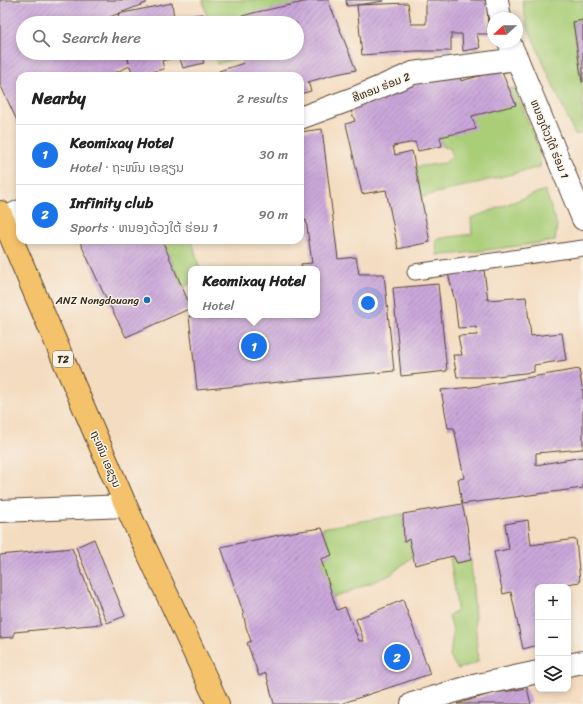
<!DOCTYPE html>
<meta charset="utf-8">
<style>
body{margin:0;font-family:Sriracha,"Noto Sans Lao",sans-serif;background:#f2f2f2;color:#222}
.controls{position:absolute;right:12px;bottom:12px;display:grid;overflow:hidden;border-radius:8px;box-shadow:0 2px 6px #0003}
.controls button{width:36px;height:36px;display:grid;place-items:center;padding:0;border:0;border-bottom:1px solid #e0e0e0;background:#fff;color:#222;font:20px sans-serif}
.compass{position:absolute;left:487px;top:12px;width:36px;height:36px;border-radius:50%;background:#fff;box-shadow:0 2px 6px #0003;rotate:249deg}
.you{position:absolute;left:368px;top:303px;width:14px;height:14px;margin:-10px;border:3px solid #fff;border-radius:50%;background:#1a73e8;box-shadow:0 0 0 6px #1a73e833}
.badge{display:grid;place-items:center;width:26px;height:26px;border-radius:50%;background:#1a73e8;color:#fff;font-size:13px;font-weight:700}
.pin{position:absolute;translate:-50% -50%;border:2px solid #fff;box-shadow:0 1px 4px #0006}
.popup{position:absolute;left:188px;top:266px;width:132px;height:52px;box-sizing:border-box;display:grid;place-content:center;border-radius:8px;background:#fff;filter:drop-shadow(0 1px 3px #0005);font-size:13px;white-space:nowrap;color:#767676}
.popup b{font-size:15px;color:#222}
.popup::after{content:'';position:absolute;left:50%;top:100%;margin-left:-8px;border:8px solid transparent;border-top-color:#fff}
.list{margin:0;padding:0;list-style:none}
h2{display:flex;justify-content:space-between;align-items:center;height:52px;margin:0;padding:0 16px;font-size:17px}
h2 small{font-size:13px;font-weight:400;color:#767676}
.list li{display:grid;grid-template-columns:26px 1fr auto;gap:12px;align-items:center;box-sizing:border-box;height:60px;padding:0 16px;border-top:1px solid #e0e0e0}
.list b{display:block;font-size:15px;white-space:nowrap}
.list p{margin:0;font-size:13px;white-space:nowrap;color:#767676}
.list em{font-size:13px;font-style:normal;color:#767676}
.icon{flex:none;width:22px;height:22px;fill:none;stroke:currentColor;stroke-width:2;stroke-linecap:round;stroke-linejoin:round}
.map{position:relative;flex:none;width:583px;height:704px;overflow:hidden}
.search{position:absolute;background:#fff;box-shadow:0 2px 6px #0003;left:16px;top:16px;width:288px;height:44px;display:flex;align-items:center;gap:10px;box-sizing:border-box;padding:0 14px;border-radius:22px;color:#767676;font-size:15px}
.panel{position:absolute;background:#fff;box-shadow:0 2px 6px #0003;left:16px;top:72px;width:288px;height:172px;border-radius:12px}
.map>svg:first-child{display:block}
</style>
<div class="map">
<svg width="583" height="704" viewBox="0 0 583 704">
<defs>
<pattern id="building-hatch" width="6" height="6" patternUnits="userSpaceOnUse"><rect width="6" height="6" fill="#cba7da"/><path d="M-1 1l2-2M0 6l6-6M5 7l2-2" fill="none" stroke="#a688b0"/></pattern>
</defs>
<rect width="100%" height="100%" fill="#f7f3e8"/>
<filter id="ink" filterUnits="userSpaceOnUse"><feTurbulence type="fractalNoise" baseFrequency=".025" numOctaves="2"/><feDisplacementMap in="SourceGraphic" scale="8" xChannelSelector="R" yChannelSelector="G"/><feConvolveMatrix kernelMatrix="1 2 1 2 8 2 1 2 1" color-interpolation-filters="sRGB"/></filter>
<filter id="wash" filterUnits="userSpaceOnUse"><feTurbulence type="fractalNoise" baseFrequency=".012" numOctaves="4" result="noise"/><feDisplacementMap in="SourceGraphic" scale="16" xChannelSelector="R" yChannelSelector="G"/><feGaussianBlur stdDeviation="0.9" result="paint"/><feColorMatrix in="noise" values="0 0 0 0 0 0 0 0 0 0 0 0 0 0 0 0 0 1.4 0 .05"/><feComposite in="paint" operator="in"/></filter>
<g filter="url(#wash)">
<rect width="100%" height="100%" fill="#f4dcc0"/>
<g fill="#aace78" stroke="#727c4b">
<polygon points="203,0 313,0 229,23 208,23"/>
<polygon points="522,0 583,0 583,20 573,22 583,88 583,133 575,135 527,25"/>
<polygon points="215,53 240,53 241,57 217,64"/>
<polygon points="515,88 541,154 540,167 421,197 415,167 445,163 452,156 451,149 442,146 440,137 472,116 509,89"/>
<polygon points="545,190 557,225 555,241 457,254 437,255 436,239 472,234 471,218"/>
<polygon points="162,240 192,240 199,267 199,269 191,269 191,283 183,288"/>
<polygon points="403,514 404,542 409,539 413,556 390,575 333,598 321,559 332,555 322,528"/>
<polygon points="453,556 457,563 471,560 478,662 458,669 450,657 453,632 449,615 457,611 456,598 450,557"/>
</g>
<g id="blocks">
<g fill="url(#building-hatch)">
<polygon points="0,0 146,0 146,3 94,23 23,23 23,53 126,53 129,63 127,53 201,53 204,63 183,68 179,56 162,61 164,69 146,73 147,76 133,76 130,66 114,73 116,76 20,76 20,127 0,84"/>
<polygon points="313,0 328,0 356,70 332,75 308,82 311,91 300,94 300,76 220,76 219,71 244,63 240,53 297,53 297,23 229,23 228,20 257,12"/>
<polygon points="346,0 384,0 384,1 357,5 408,3 411,24 426,24 426,0 487,0 488,34 477,34 480,48 463,51 462,34 451,34 451,51 415,51 362,55 357,5 347,6"/>
<polygon points="172,3 174,18 203,14 205,23 120,23 118,14"/>
<polygon points="583,20 583,82 582,82 573,22"/>
<polygon points="458,70 461,81 501,70 516,105 472,116 476,129 440,137 442,146 418,151 415,142 393,146 395,155 412,151 430,242 398,249 386,190 362,194 346,124 355,121 350,108 381,99 381,91 430,81"/>
<polygon points="216,73 216,76 204,76 204,75"/>
<polygon points="322,129 338,259 356,257 359,274 384,274 394,371 197,390 189,316 317,315 317,269 302,269 301,264 312,263 306,220 300,221 300,132"/>
<polygon points="79,240 162,240 191,308 126,337 103,292"/>
<polygon points="484,270 488,300 526,297 531,336 562,333 566,360 534,365 534,372 488,377 457,377 453,355 462,355 458,336 477,335 476,327 458,328 455,302 448,273"/>
<polygon points="438,284 447,371 401,376 393,288"/>
<polygon points="579,369 583,392 583,449 536,453 536,465 583,457 583,488 462,504 458,479 464,478 454,428 448,428 441,390 472,387"/>
<polygon points="462,504 467,525 471,560 457,563 453,556 415,565 409,539 404,542 403,514"/>
<polygon points="528,520 531,545 576,539 580,582 546,587 538,587 538,645 523,649 511,592 503,594 494,552 509,549 505,524"/>
<polygon points="322,528 332,555 321,559 334,601 337,610 345,607 359,641 364,641 356,619 403,600 430,674 340,704 274,704 266,673 259,676 247,643 251,641 246,627 243,612 221,547 293,532"/>
<polygon points="94,539 125,616 107,623 76,547"/>
<polygon points="72,548 102,624 14,632 14,637 0,638 0,555"/>
<polygon points="527,688 531,704 457,704 493,693 510,691"/>
</g>
</g>
</g>
<g filter="url(#ink)">
<use href="#blocks" fill-opacity="0" stroke="#574536" stroke-width="1"/>
<g fill="none" stroke-linecap="round" stroke-linejoin="round">
<defs>
<polyline id="service" points="415,272 583,248"/>
<g id="minor">
<polyline points="497,0 500,18"/>
<polyline points="517,59 583,219"/>
<polyline points="300,118 357,97 413,73 517,59 509,42"/>
<polyline points="3,219 20,211"/>
<polyline points="0,511 126,506"/>
<polyline points="568,665 583,662"/>
<polyline points="412,704 469,687 538,672"/>
</g>
<polyline id="primary" points="0,212 126,506 218,704"/>
</defs>
<use href="#service" stroke="#574536" stroke-width="17"/>
<use href="#minor" stroke="#574536" stroke-width="24"/>
<use href="#primary" stroke="#574536" stroke-width="24"/>
<use href="#service" stroke="#fff" stroke-width="15"/>
<use href="#minor" stroke="#fff" stroke-width="22"/>
<use href="#primary" stroke="#f4c26a" stroke-width="22"/>
</g>
</g>
<circle fill="#1f6fb2" stroke="#f7f3e8" stroke-width="1.5" cx="147" cy="300" r="4"/>
<g text-anchor="middle" stroke-width="3" stroke-linejoin="round" paint-order="stroke">
<rect fill="#f7f3e8" stroke="#73665b" stroke-width="1" x="53" y="351" width="20" height="16" rx="3"/>
<g font-size="10" font-weight="bold" fill="#3b2a1e">
<text x="63" y="363">T2</text>
</g>
<g font-size="11" fill="#3b2a1e" stroke="#f7f3e8">
<text transform="translate(381 87) rotate(-22)" y="4">ສີຫອມ ຮ່ອມ 2</text>
<text transform="translate(550 139) rotate(68)" y="4">ຫນອງດ້ວງໃຕ້ ຮ່ອມ 1</text>
<text transform="translate(106 459) rotate(67)" y="4">ຖະໜົນ ເອຊຽນ</text>
</g>
<g font-size="11" fill="#3b2a1e" stroke="#f7f3e8" text-anchor="end">
<text x="139" y="304">ANZ Nongdouang</text>
</g>
</g>
</svg>
<div class="controls">
<button>+</button>
<button>−</button>
<button><svg class="icon" aria-label="layers" viewBox="0 0 24 24"><path d="M12 4l9 5-9 5-9-5zM3 14l9 5 9-5"/></svg></button>
</div>
<svg class="compass" viewBox="-18 -18 36 36"><path d="M0-13l5 13h-10z" fill="#e53935"/><path d="M0 13l5-13h-10z" fill="#767676"/></svg>
<div class="you"></div>
<div class="pin badge" style="left:254px;top:346px">1</div>
<div class="popup"><b>Keomixay Hotel</b>Hotel</div>
<div class="pin badge" style="left:397px;top:657px">2</div>
<div class="search"><svg class="icon" aria-label="search" viewBox="0 0 24 24"><circle cx="10" cy="10" r="6"/><path d="M15 15l6 6"/></svg>Search here</div>
<section class="panel">
<h2>Nearby<small>2 results</small></h2>
<ul class="list">
<li><span class="badge">1</span><div><b>Keomixay Hotel</b><p>Hotel · ຖະໜົນ ເອຊຽນ</p></div><em>30 m</em></li>
<li><span class="badge">2</span><div><b>Infinity club</b><p>Sports · ຫນອງດ້ວງໃຕ້ ຮ່ອມ 1</p></div><em>90 m</em></li>
</ul>
</section>
</div>
